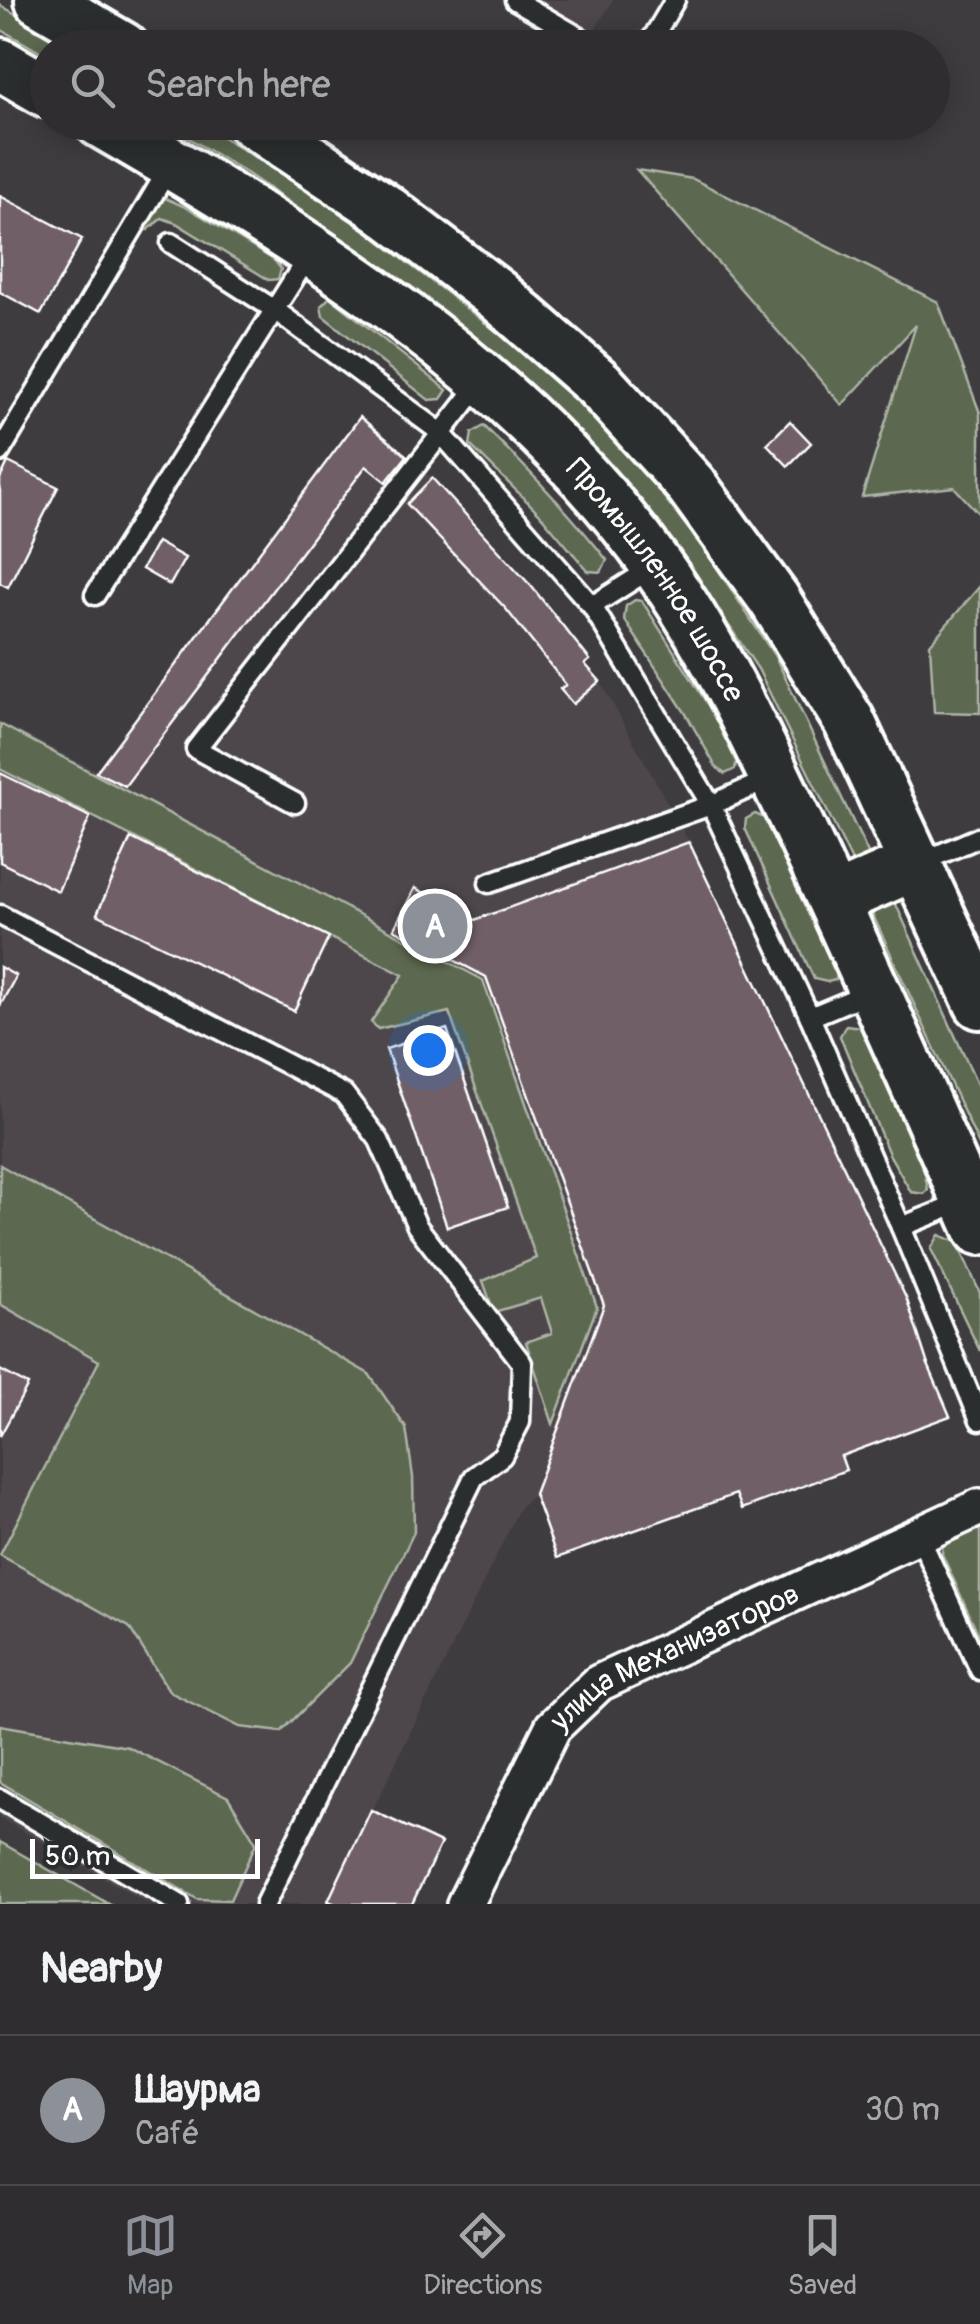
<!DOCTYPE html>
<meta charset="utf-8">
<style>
body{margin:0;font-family:Pangolin,sans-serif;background:#3b393b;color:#f1f3f6}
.scale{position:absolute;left:30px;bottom:25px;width:230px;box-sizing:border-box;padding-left:10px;border:5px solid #fff;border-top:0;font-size:28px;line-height:35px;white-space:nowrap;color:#fff;-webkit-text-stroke:8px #2a2d2e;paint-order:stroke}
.you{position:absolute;left:428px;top:1050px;width:35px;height:35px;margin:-25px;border:8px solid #fff;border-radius:50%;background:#1a73e8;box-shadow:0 0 0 15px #1a73e833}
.badge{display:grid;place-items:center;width:65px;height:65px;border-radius:50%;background:#8c9099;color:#fff;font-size:32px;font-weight:700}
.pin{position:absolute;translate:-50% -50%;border:5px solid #fff;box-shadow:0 2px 10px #0006}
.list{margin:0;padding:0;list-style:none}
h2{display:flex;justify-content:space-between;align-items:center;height:130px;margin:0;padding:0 40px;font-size:42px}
h2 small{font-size:32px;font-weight:400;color:#a7a8aa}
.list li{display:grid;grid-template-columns:65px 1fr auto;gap:30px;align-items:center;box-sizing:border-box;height:150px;padding:0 40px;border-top:2px solid #4a494b}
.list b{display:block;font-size:38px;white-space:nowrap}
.list p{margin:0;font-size:32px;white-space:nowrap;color:#a7a8aa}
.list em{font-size:32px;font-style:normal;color:#a7a8aa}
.icon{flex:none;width:55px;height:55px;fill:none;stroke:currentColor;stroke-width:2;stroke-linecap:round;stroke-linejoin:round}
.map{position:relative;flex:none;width:980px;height:1904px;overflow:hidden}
.search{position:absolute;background:#2f2d2f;box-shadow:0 5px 25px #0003;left:30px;right:30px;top:30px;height:110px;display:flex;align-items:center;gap:25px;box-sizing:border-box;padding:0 35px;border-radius:55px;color:#a7a8aa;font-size:38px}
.sheet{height:280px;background:#2f2d2f}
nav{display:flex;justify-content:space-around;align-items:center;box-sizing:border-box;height:140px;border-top:2px solid #4a494b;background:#2f2d2f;font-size:28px;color:#a7a8aa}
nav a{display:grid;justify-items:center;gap:5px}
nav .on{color:#8c9099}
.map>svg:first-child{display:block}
</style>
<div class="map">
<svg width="980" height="1904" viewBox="0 0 980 1904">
<rect width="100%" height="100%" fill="#3f3c3f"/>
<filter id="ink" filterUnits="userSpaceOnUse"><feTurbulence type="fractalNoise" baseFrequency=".01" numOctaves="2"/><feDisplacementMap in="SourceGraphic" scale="20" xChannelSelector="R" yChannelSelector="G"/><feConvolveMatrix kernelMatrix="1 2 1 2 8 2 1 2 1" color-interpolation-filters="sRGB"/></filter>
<g filter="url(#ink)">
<g fill="#4e464b">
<polygon points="540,0 613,0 594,31"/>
<polygon points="360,417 432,478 532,587 590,660 586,665 600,681 689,842 860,1200 907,1300 927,1362 950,1416 841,1456 846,1470 742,1509 735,1494 557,1558 534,1495 520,1507 327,1904 149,1904 0,1818 0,722 97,771"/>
</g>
<g fill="#5b684f" stroke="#adb4a7" stroke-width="2.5">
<polygon points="0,5 73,47 48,48 47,56 0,29"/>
<polygon points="164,123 201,123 350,218 506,339 579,404 645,473 706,551 776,658 872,862 855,868 758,669 688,565 629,487 563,419 419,292 248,174"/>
<polygon points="637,170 693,179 938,302 980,413 980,515 954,487 862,497 916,325 842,405"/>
<polygon points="165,198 190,209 274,260 281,269 278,279 269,280 176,223 162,218 148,230 139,226 158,201"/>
<polygon points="330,297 447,390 441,399 429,400 323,316 321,306"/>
<path d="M484,426C528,469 569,512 607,560L601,572L588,571L539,513L470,445L472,433Z"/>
<polygon points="980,586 980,713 934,712 930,644"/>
<polygon points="635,600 642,601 710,708 737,760 735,769 725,774 716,767 686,714 624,619 626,606"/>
<polygon points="0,724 483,980 597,1307 553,1424 526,1342 552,1333 541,1298 494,1312 483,1281 536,1258 449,1012 378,1029 371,1022 403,975 0,769"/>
<polygon points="755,814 767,819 837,973 836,980 827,982 814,979 745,828 746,819"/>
<polygon points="894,900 980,1091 980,1147 871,911"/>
<polygon points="846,1025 860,1027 924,1169 928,1190 924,1194 911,1192 889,1154 840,1036"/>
<polygon points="0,1165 369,1374 406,1428 413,1477 414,1532 350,1663 281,1732 240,1727 170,1692 129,1627 0,1555 99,1361 0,1304"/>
<polygon points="939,1235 957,1242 980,1293 980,1351 931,1249"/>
<polygon points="980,1524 980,1638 942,1554 943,1540"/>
<polygon points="0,1725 128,1747 228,1797 256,1843 230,1900 197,1899 0,1782"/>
<polygon points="0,1842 109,1904 0,1904"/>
</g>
<g fill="#705f66" stroke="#fff" stroke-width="2.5">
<polygon points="0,196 82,239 41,314 0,292"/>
<polygon points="360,417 407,456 386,482 366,466 125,786 96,772"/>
<polygon points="790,421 811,443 788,466 767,444"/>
<polygon points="8,462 58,487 8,587 0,583 0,479"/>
<polygon points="432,478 532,587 590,660 585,664 600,681 573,704 560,689 566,685 506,609 407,504"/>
<polygon points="157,542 185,558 170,585 142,569"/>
<polygon points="0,773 90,817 58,891 0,862"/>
<polygon points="131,838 329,937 294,1011 97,914"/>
<polygon points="689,842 907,1300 927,1362 950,1416 841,1456 846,1470 742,1509 736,1494 557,1558 534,1494 604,1305 486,977 394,929 415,888 475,920"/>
<polygon points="0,967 16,976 0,1006"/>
<polygon points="447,1029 508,1207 447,1227 386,1049"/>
<polygon points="0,1370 28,1385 0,1436"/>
<polygon points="371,1810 441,1843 412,1904 336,1904 328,1901"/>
</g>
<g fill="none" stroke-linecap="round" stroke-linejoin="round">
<defs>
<g id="lane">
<polyline points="515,0 598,48"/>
<polyline points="639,48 652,39 675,0"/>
<polyline points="171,243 275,310 440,432 592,606 711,805 810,1017 901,1227 980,1420"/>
<polyline points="0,452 169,168"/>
<polyline points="95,595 309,255"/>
<polyline points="592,606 655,566"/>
<polyline points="295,803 196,749 482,381"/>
<polyline points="917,864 980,837"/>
<polyline points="489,883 711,805 774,777"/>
<polyline points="0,915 344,1094 379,1140 417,1226 522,1363 520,1422 502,1456 474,1477 265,1904"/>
<polyline points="810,1017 870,992"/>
<polyline points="901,1227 966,1201"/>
<polyline points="918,1533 980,1670"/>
<polyline points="0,1799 179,1904"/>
</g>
<g id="street">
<path id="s1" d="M465,1904L553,1727L599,1683L980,1507"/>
</g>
<g id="secondary">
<polyline points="41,0 123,48"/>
<polyline points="0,64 48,92"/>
<path id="s2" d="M101,122C305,241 517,370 657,566C712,643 753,731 794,817C859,953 919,1091 980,1229"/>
<polyline points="253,122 384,209 497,295 599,384 691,485 774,599 849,721 980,1003"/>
<polyline points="834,900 916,864"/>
</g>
</defs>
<use href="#lane" stroke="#fff" stroke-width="25"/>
<use href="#street" stroke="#fff" stroke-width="42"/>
<use href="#secondary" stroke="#fff" stroke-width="58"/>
<use href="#lane" stroke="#2a2d2e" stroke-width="18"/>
<use href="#street" stroke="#2a2d2e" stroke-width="35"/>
<use href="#secondary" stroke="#2a2d2e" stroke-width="50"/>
</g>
</g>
<g text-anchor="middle" stroke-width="10" stroke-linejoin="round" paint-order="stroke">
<g font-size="30" fill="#fff" stroke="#2a2d2e">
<text dy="10" stroke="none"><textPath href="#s2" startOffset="728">Промышленное шоссе</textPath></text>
<text dy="10" stroke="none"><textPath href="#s1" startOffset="340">улица Механизаторов</textPath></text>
</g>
</g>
</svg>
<div class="scale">50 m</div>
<div class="you"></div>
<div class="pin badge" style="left:435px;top:926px">A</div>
<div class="search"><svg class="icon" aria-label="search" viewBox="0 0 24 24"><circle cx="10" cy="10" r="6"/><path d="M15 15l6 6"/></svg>Search here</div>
</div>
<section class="sheet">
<h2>Nearby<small></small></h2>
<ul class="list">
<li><span class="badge">A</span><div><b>Шаурма</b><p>Café</p></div><em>30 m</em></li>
</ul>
</section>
<nav>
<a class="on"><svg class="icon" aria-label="map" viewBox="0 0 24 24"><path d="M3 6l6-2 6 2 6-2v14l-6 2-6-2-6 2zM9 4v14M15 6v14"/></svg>Map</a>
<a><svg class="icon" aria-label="directions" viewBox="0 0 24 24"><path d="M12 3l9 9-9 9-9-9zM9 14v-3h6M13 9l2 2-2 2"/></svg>Directions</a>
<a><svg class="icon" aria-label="saved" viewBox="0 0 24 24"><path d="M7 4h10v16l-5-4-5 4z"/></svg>Saved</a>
</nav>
